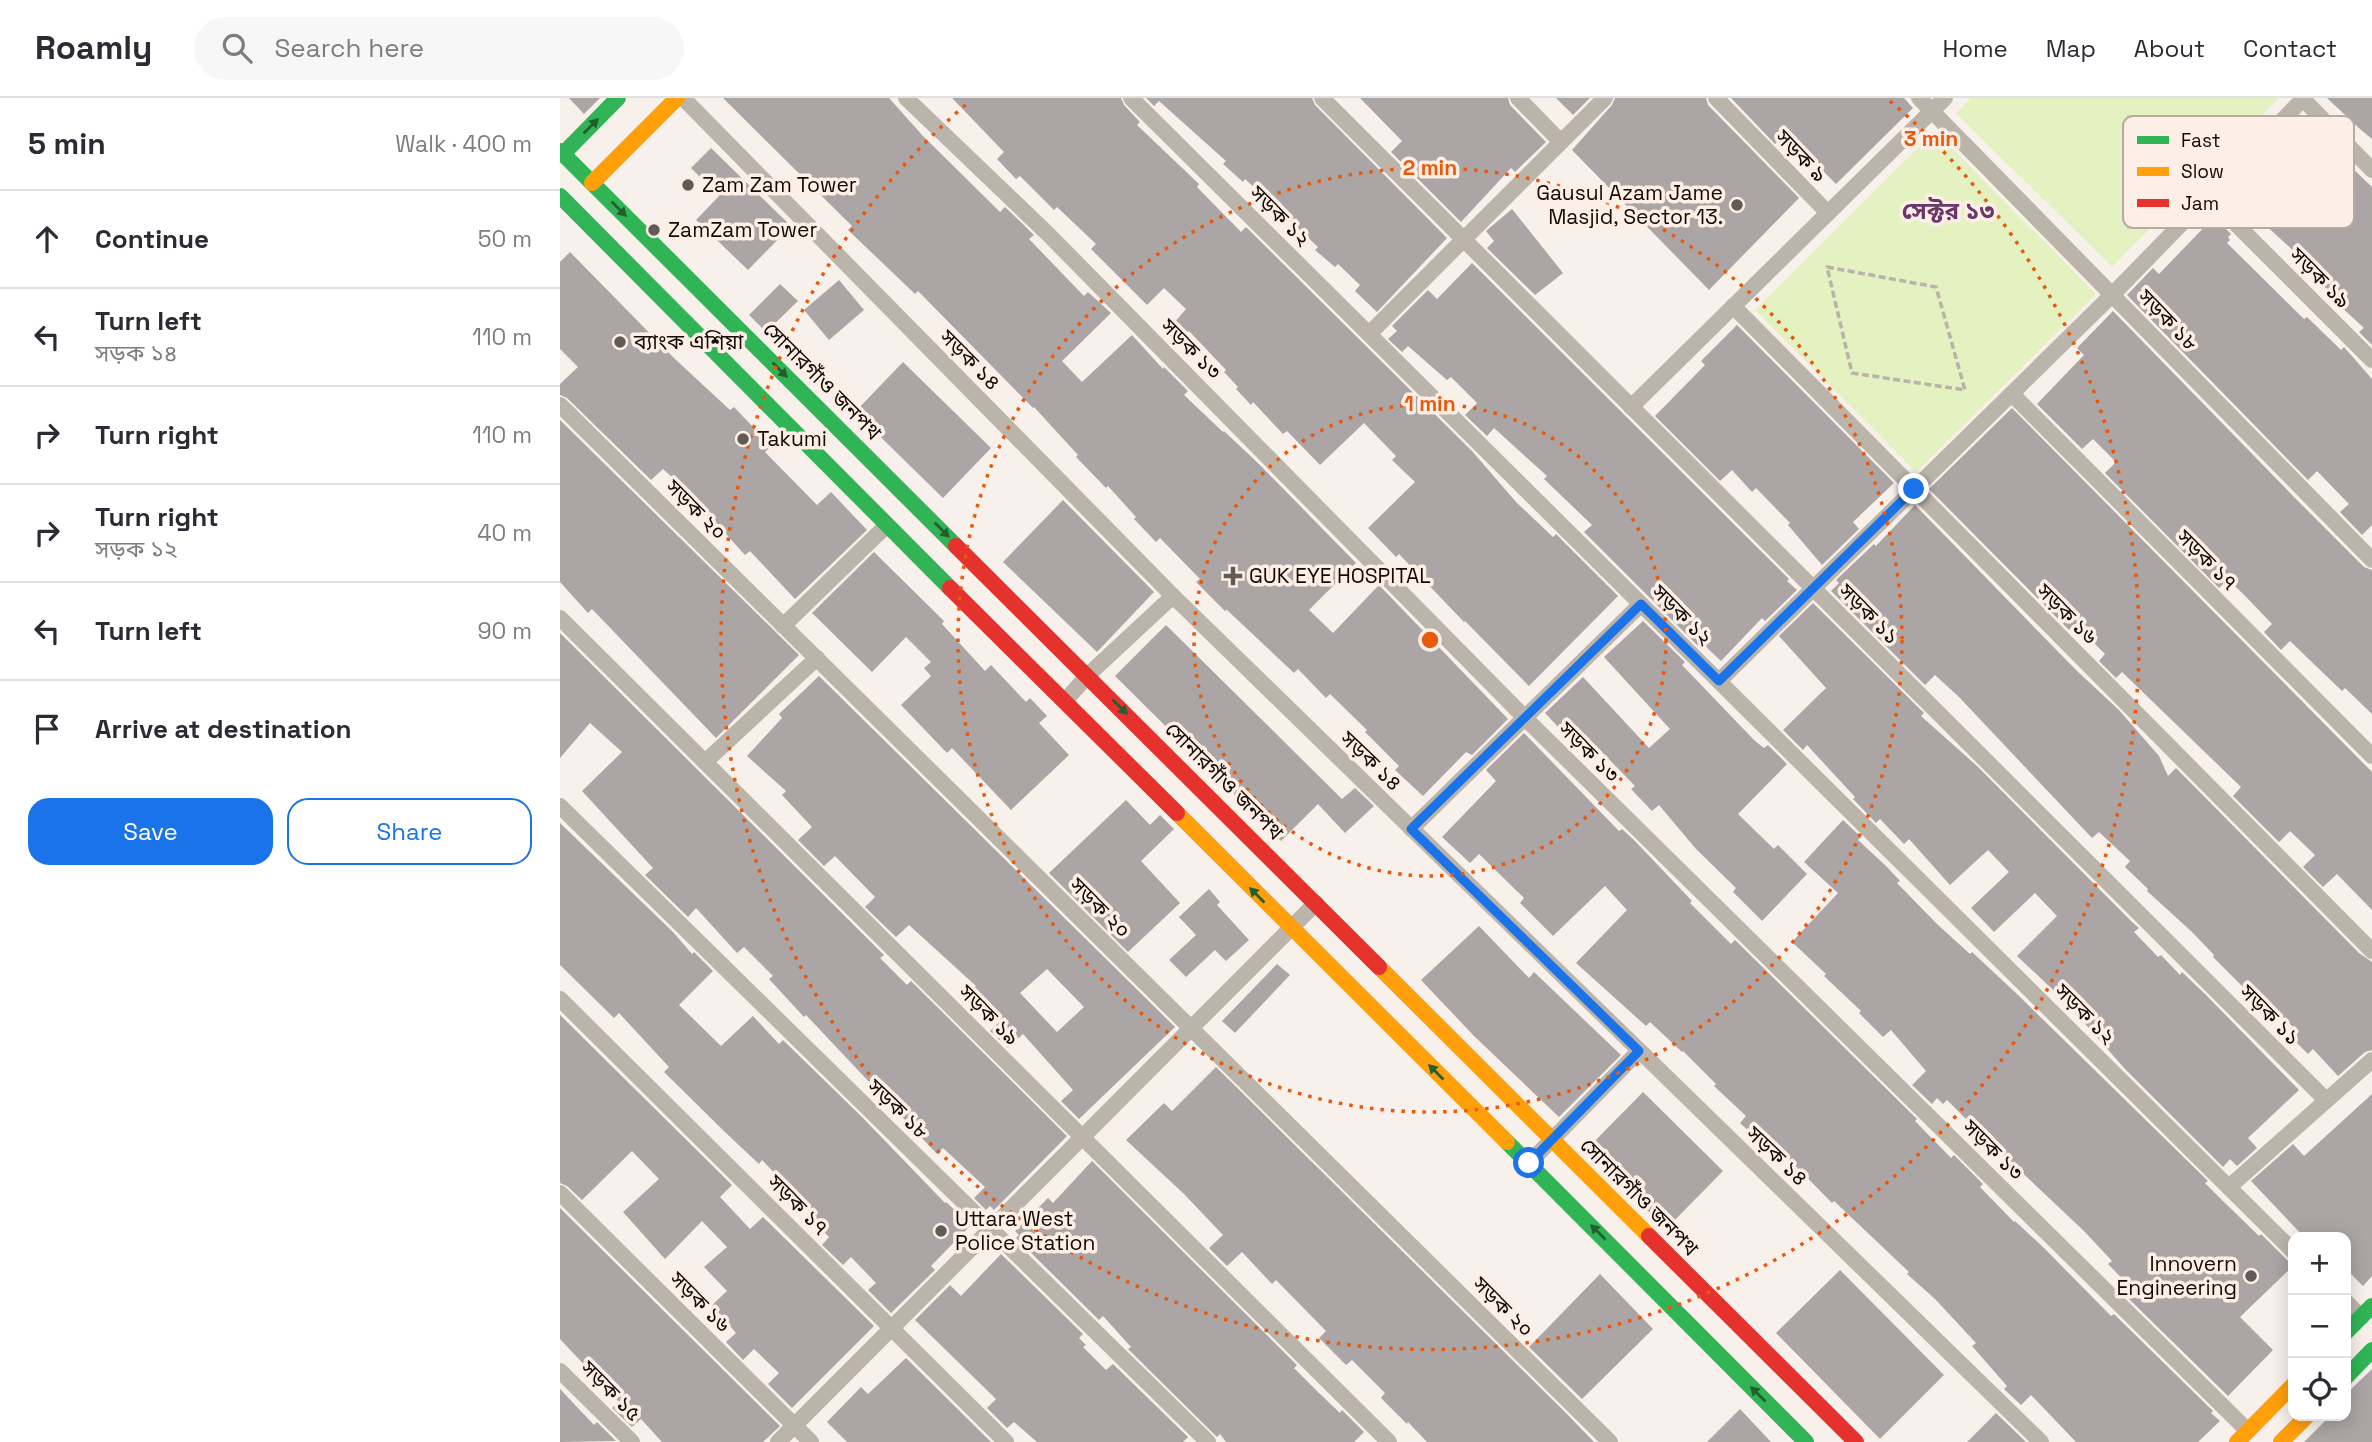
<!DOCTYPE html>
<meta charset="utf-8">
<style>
body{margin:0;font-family:"Space Grotesk","Noto Sans Bengali",sans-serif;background:#f7f7f7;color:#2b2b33}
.controls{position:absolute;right:21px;bottom:21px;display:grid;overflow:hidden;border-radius:14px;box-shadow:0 4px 18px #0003}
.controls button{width:63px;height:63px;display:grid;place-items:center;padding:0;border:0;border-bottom:2px solid #e1e1e2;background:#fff;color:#2b2b33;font:35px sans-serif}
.stop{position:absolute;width:21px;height:21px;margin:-16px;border:5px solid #1a73e8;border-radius:50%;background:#fff}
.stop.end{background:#1a73e8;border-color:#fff;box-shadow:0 2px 7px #0008}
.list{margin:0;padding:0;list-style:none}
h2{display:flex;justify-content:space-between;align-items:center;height:91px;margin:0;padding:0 28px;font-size:30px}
h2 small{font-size:23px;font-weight:400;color:#7c7c81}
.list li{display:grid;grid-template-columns:46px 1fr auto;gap:21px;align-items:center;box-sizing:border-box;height:98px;padding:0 28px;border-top:2px solid #e1e1e2}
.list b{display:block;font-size:26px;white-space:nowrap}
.list p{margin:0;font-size:23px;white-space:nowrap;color:#7c7c81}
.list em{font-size:23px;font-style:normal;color:#7c7c81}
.actions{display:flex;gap:14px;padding:21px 28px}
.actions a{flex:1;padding:16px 0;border:2px solid #1a73e8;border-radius:21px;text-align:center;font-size:24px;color:#1a73e8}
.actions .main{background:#1a73e8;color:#fff}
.icon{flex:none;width:38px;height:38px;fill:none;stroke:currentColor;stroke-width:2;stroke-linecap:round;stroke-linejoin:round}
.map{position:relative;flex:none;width:1812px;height:1344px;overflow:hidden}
header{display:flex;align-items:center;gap:42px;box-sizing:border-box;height:98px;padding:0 35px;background:#fff;border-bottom:2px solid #e1e1e2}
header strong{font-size:33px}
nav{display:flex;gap:38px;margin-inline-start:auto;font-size:24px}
.search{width:490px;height:63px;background:#f7f7f7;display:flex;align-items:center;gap:18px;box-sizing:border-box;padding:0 24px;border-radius:38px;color:#7c7c81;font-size:26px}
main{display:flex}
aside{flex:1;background:#fff}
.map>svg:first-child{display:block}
</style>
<header>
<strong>Roamly</strong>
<div class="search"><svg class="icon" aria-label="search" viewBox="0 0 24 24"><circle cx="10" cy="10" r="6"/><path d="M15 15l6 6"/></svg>Search here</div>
<nav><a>Home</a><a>Map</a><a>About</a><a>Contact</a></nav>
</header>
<main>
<aside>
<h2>5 min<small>Walk · 400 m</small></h2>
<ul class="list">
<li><svg class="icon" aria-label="ahead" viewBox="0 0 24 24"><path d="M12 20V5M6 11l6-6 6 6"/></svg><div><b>Continue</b></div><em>50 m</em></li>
<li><svg class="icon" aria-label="left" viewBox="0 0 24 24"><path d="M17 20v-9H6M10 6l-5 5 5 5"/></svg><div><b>Turn left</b><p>সড়ক ১৪</p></div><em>110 m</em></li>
<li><svg class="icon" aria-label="right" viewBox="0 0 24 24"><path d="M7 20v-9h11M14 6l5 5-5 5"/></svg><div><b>Turn right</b></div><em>110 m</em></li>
<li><svg class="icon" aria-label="right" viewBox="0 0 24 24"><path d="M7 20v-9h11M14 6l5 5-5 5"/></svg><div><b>Turn right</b><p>সড়ক ১২</p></div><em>40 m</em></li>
<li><svg class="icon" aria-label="left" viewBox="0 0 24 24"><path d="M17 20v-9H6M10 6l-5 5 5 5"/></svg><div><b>Turn left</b></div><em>90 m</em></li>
<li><svg class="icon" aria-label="arrive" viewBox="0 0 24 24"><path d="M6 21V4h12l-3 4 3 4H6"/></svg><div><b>Arrive at destination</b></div></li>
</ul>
<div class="actions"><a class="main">Save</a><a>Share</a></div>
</aside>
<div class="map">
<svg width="1812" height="1344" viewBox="0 0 1812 1344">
<rect width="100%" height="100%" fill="#f8f0eb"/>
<g fill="#e4f1c1">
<polygon points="1411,0 1719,0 1552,169 1396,15"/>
<polygon points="1375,33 1536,196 1356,374 1195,212"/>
</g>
<g fill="#aca5a5" fill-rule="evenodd">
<polygon points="9,0 40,0 24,16"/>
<polygon points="163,0 329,0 363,38 440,114 445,109 474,137 469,141 524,198 528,194 551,215 502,263 522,284 572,237 603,271 604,269 628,293 624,297 663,334 664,333 701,368 796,465 749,512 773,535 819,487 948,621 912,657 906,654 863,698 835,672 839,668 805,634 807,632 770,596 766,600 738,571 734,575 667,512 665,513 636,484 640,481 600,440 596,444 574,421 576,419 548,388 546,390 516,359 518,357 474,309 473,310 358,193 355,196 288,132 292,128"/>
<polygon points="392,0 561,0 564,7 580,24 577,27 639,86 637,89 681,134 686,129 912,353 956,404 993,439 996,436 1058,498 969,588 905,523 904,524 839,456 836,459 808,430 855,384 832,362 836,358 804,325 760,367 727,333 723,336 693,304 691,307 676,291 678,289 664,274 666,272 629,233 625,238 613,226 626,211 604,190 587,207 531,151 536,146 497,109 494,112 460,78 456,81 437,61 444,54"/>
<polygon points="586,0 752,0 755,7 887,140 817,214 795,193 800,187 778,166 775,169 755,152 758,149 685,81 683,84 663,66 666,63 599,3 594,8"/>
<polygon points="800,0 948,0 950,7 986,44 955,74 951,70 901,124 831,54 842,43"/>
<polygon points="996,0 1030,0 1013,17"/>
<polygon points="1055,0 1146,0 1148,7 1239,100 1149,192 1012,52 1052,7"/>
<polygon points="1171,0 1344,0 1353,10 1276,86 1226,36 1215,46"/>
<polygon points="1767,0 1812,0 1812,41 1800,31"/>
<polygon points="1750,25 1771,46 1769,48 1812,89 1812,247 1799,234 1804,230 1765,194 1767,191 1745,171 1749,167 1691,114 1685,120 1665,98 1697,64 1703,70"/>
<polygon points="151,50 231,128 188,172 136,122 159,98 131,70"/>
<polygon points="952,111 1003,175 975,197 927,150 934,143 926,133"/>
<polygon points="1654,119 1671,136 1668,139 1670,142 1667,145 1744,221 1747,219 1781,252 1784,249 1812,281 1812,427 1802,437 1780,414 1789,406 1757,373 1748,382 1567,197 1593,170 1599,176"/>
<polygon points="10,154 115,261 170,312 174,309 211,348 205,354 257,407 271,394 307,432 235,501 190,453 185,457 149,417 151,415 103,371 91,382 7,300 0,297 0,286 18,269 0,251 0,164"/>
<polygon points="912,165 1229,481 1227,483 1237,492 1205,523 1202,520 1161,563 1143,546 1139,549 1024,434 1032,427 984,381 987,378 934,330 927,338 905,317 917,305 891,279 887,282 848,248 842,254 828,241 837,233 832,228 868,192 877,201"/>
<polygon points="279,182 304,212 269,242 244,212"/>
<polygon points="220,186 238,203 206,234 189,217"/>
<polygon points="1553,213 1733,398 1804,469 1812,472 1812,616 1785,590 1782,593 1730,543 1721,552 1704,534 1712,526 1692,505 1668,481 1659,490 1545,375 1556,364 1533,341 1522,351 1477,306 1524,257 1517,250"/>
<polygon points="1177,227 1334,385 1293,424 1299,431 1262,467 1228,427 1230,425 1196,390 1192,394 1172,372 1160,383 1095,318 1145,267 1141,263"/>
<polygon points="343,264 431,350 383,400 295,314"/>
<polygon points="1452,310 1812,674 1812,812 1777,776 1763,789 1743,769 1755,757 1730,733 1719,744 1673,698 1681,689 1562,574 1556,580 1539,563 1545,556 1517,528 1514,527 1509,532 1369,391"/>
<polygon points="0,322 239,557 156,640 32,511 28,515 0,484"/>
<polygon points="503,402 594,494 537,554 443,464"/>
<polygon points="1355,407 1517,573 1559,612 1599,658 1608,678 1616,670 1799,855 1812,864 1812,952 1805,954 1778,978 1753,951 1748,956 1727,935 1733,929 1701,897 1696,902 1653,859 1654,857 1632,834 1587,793 1588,791 1565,769 1570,763 1539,734 1532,740 1399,599 1375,577 1365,587 1271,493 1279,485 1276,482 1314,446 1316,448"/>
<polygon points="314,454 384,523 382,526 425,573 431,567 466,604 470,600 487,618 479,625 509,657 451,712 392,650 387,655 341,607 371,578 364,570 371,564 346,539 312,574 252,515"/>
<polygon points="1253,505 1364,615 1361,618 1417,668 1572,824 1579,830 1574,834 1598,859 1601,857 1620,877 1622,874 1646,897 1739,992 1688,1040 1697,1050 1677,1068 1670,1061 1663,1069 1565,971 1505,903 1457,858 1497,818 1475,795 1434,834 1411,810 1449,774 1428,752 1390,787 1349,741 1344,746 1320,721 1316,725 1293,701 1295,699 1247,647 1243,652 1223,632 1266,590 1219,538"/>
<polygon points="1083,523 1125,564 1122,567 1195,643 1204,650 1208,647 1227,666 1178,716 1214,751 1218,747 1247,776 1202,823 1173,794 1176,790 1136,751 1099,707 1092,713 1071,691 1075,688 1037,649 1033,653 1008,626 1001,632 985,615 1023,579 1089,650 1110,631 1044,559"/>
<polygon points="606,527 782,701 795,690 814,708 785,735 758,706 721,743 555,578"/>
<polygon points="0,535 324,857 320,860 347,887 351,883 507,1038 434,1112 430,1108 426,1112 414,1100 425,1089 383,1050 377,1056 246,917 244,919 209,881 213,878 184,849 177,855 136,810 128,819 85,777 93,770 22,693 62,654 30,625 0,660"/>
<path d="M259,578L615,929L519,1021L501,1003L513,992L463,936L448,950L430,933L440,923L411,893L416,888L349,827L336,839L305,809L315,799L275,758L264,768L238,742L252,729L222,697L226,693L187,658L222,620L219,616ZM487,871L524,909L497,934L460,895Z"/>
<polygon points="964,635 1059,733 1062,731 1074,742 1132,803 1130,805 1171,846 1175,842 1357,1021 1355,1023 1391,1060 1394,1057 1423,1086 1420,1089 1454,1124 1455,1123 1484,1150 1551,1218 1554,1216 1653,1313 1651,1315 1660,1323 1638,1344 1516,1344 1471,1297 1461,1307 1444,1291 1447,1288 1412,1248 1416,1245 1375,1201 1347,1176 1349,1174 1274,1103 1272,1105 1214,1046 1208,1051 1180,1025 1186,1018 1154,988 1156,986 1123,953 1122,954 1090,924 1086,928 1016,865 1067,812 1045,788 993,838 960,805 964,800 919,756 910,765 882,739 936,683 926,672"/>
<polygon points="566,702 590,727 600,717 614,731 581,763 620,805 568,854 489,775"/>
<polygon points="1283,722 1301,739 1298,742 1326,768 1340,783 1337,785 1377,826 1410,856 1412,854 1458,897 1648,1083 1645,1085 1664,1104 1699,1138 1701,1136 1733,1168 1680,1219 1713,1252 1668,1298 1569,1201 1575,1194 1548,1166 1552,1163 1524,1133 1453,1066 1452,1067 1387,1002 1383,1006 1377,1000 1372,1006 1352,987 1366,973 1331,932 1323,939 1299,915 1301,913 1264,878 1266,876 1232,844 1278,795 1244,764"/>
<polygon points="0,725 113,834 132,856 134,854 153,873 119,907 161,948 193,918 219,946 223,942 302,1019 385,1105 386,1104 411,1127 371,1168 375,1172 331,1215 308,1192 316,1185 291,1159 283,1167 262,1147 269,1139 247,1117 252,1111 225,1082 223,1084 202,1062 199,1066 167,1036 104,974 109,969 59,915 54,920 0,867"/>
<polygon points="649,791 660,804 657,807 689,842 666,863 655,852 626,879 609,862 636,837 619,819"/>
<polygon points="919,828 969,880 974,874 1061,957 999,1019 914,938 861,882"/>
<polygon points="717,866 730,877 675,935 662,923"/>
<polygon points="0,917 172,1087 160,1099 190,1131 203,1119 314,1228 232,1310 208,1286 219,1275 194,1251 183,1262 166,1244 176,1235 152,1207 167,1193 144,1169 167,1149 142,1123 105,1161 63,1114 99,1081 72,1053 22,1102 7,1088 0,1085"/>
<polygon points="656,969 1007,1316 1034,1344 867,1344 848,1324 847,1326 821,1300 825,1295 792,1262 786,1267 759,1240 766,1233 716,1182 712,1186 682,1154 667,1168 649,1150 663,1137 624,1096 566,1042 604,1005 612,1013"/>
<polygon points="1083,994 1163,1073 1106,1131 1026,1052"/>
<polygon points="1812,996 1812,1178 1803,1188 1786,1171 1786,1139 1744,1139 1691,1083 1733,1046 1744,1058"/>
<polygon points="532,1063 737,1267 734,1270 758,1294 780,1315 782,1312 804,1334 794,1344 666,1344 660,1336 657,1339 568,1251 571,1249 543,1218 539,1222 456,1140 459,1137 455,1133 488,1100 493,1105"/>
<polygon points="0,1110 220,1328 203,1344 102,1344 81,1321 72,1329 52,1310 59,1304 0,1241"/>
<polygon points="441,1156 523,1236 519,1240 526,1247 523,1249 546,1272 553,1266 628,1339 623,1344 477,1344 454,1324 447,1330 427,1310 436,1301 355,1222 390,1187 401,1198"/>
<polygon points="1280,1172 1384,1277 1320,1341 1216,1235"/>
<polygon points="1040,1176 1093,1231 1022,1301 969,1249"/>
<polygon points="346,1260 431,1344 287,1344 267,1324 301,1289 308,1296"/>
<polygon points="1812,1271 1812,1344 1744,1344 1770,1318 1786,1318 1786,1296"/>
<polygon points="0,1291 34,1327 37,1324 56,1343 0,1344"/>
<polygon points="1180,1311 1211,1344 1147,1344"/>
<polygon points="1436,1315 1466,1344 1407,1344"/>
</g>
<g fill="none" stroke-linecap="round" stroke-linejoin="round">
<polygon stroke="#b8b3ab" stroke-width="3.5" stroke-dasharray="7 3.5" stroke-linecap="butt" points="1267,169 1376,189 1405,292 1292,275"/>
<g stroke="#bbb4ab" stroke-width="16">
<polyline points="123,0 613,498 1481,1344"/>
<polyline points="346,0 488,136 965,620 1688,1333"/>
<polyline points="571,0 1733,1153"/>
<polyline points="762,0 1766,1002"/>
<polyline points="958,0 1001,44"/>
<polyline points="1156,0 1268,115"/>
<polyline points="1359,0 1812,462"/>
<polyline points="1743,1 1812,72"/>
<polyline points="1648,98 1812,262"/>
<polyline points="1173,208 1812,853"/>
<polyline points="809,236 1045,0"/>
<polyline points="1452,296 1812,658"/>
<polyline points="0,307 1050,1344"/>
<polyline points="1071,309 1385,0"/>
<polyline points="0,520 829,1344"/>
<polyline points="223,528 327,427"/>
<polyline points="1159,583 1553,196 1744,0"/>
<polyline points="505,603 528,577 613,498"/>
<polyline points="145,664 257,560"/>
<polyline points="0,708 648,1344"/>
<polyline points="851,731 1081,506"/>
<polyline points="0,901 446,1344"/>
<polyline points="969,1065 1079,953"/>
<polyline points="1669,1089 1812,962"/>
<polyline points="0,1095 251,1344"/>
<polyline points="1786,1204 1801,1219"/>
<polyline points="0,1273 72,1344"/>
<polyline points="218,1344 756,805"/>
</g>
<g stroke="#30b455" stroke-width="16">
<polyline points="0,53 396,448"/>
<polyline points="3,56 58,0"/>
<polyline points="0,98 390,490"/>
<polyline points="947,1044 1246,1344"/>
<polyline points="1786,1234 1812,1208"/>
<polyline points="1786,1279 1812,1252"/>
</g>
<g stroke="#ff9f0a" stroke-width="16">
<polyline points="32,85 117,0"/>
<polyline points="617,715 947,1044"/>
<polyline points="819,869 1089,1138"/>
<polyline points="1677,1344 1733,1287"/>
<polyline points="1721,1344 1747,1318"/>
</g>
<g stroke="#e5322d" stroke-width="16">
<polyline points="396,448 819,869"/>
<polyline points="390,490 617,715"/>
<polyline points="1089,1138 1296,1344"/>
</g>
</g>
<defs><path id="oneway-solid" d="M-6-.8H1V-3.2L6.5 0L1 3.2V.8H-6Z" transform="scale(1.75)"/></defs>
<g fill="#215f2e">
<use href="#oneway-solid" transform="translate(31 28) rotate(-45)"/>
<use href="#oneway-solid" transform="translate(59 111) rotate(45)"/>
<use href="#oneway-solid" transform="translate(220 272) rotate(45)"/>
<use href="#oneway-solid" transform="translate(382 432) rotate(45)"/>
<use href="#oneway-solid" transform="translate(560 609) rotate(45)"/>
<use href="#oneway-solid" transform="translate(697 797) rotate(-135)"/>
<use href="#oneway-solid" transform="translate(876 974) rotate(-135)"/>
<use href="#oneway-solid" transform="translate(1038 1134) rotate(-135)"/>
<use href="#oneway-solid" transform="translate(1198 1296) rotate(-135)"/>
</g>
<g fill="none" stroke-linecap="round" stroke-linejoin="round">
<polyline stroke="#1a73e8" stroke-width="9" points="969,1065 1079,953 851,731 1081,506 1159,583 1354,391"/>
</g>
<g fill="none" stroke="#e8590c" stroke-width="3.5" stroke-dasharray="3.5 7">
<circle cx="870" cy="542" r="236"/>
<circle cx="870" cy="542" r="472"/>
<path d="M1330 3A709 709 0 1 1 410 3"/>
</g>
<g fill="#625a56" stroke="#fdefe6" stroke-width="2.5">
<circle cx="128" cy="87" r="7"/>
<circle cx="1177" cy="107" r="7"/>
<circle cx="94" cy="132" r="7"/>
<circle cx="60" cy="244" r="7"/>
<circle cx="183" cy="341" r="7"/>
<path d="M669.5 467.5h7v7h7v7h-7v7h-7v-7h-7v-7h7z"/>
<circle cx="381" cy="1133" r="7"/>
<circle cx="1691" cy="1178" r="7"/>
</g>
<g text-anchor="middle" stroke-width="7" stroke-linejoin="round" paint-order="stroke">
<g font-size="21" fill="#120a06" stroke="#fdefe6">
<text transform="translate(1241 58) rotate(46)" y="7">সড়ক ৯</text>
<text transform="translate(720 118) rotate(45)" y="7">সড়ক ১২</text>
<text transform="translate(1760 180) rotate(45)" y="7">সড়ক ১৯</text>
<text transform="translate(1608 222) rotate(46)" y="7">সড়ক ১৮</text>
<text transform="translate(631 251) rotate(45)" y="7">সড়ক ১৩</text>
<text transform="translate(410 262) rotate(45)" y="7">সড়ক ১৪</text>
<text transform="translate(262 283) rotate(45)" y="7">সোনারগাঁও জনপথ</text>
<text transform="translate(136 412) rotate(45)" y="7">সড়ক ২০</text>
<text transform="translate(1647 462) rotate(45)" y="7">সড়ক ১৭</text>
<text transform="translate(1309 516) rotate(45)" y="7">সড়ক ১১</text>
<text transform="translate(1507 516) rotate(45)" y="7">সড়ক ১৬</text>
<text transform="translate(1122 517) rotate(45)" y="7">সড়ক ১২</text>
<text transform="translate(1029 654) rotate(45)" y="7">সড়ক ১৩</text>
<text transform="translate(811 663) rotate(44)" y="7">সড়ক ১৪</text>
<text transform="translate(664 683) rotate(45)" y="7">সোনারগাঁও জনপথ</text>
<text transform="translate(540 810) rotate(45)" y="7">সড়ক ২০</text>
<text transform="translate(1525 916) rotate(45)" y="7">সড়ক ১২</text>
<text transform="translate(429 917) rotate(45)" y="7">সড়ক ১৯</text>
<text transform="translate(1710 917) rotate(45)" y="7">সড়ক ১১</text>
<text transform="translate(338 1011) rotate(44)" y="7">সড়ক ১৮</text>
<text transform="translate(1433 1052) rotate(45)" y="7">সড়ক ১৩</text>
<text transform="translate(1217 1058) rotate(44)" y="7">সড়ক ১৪</text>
<text transform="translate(1079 1099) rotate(45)" y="7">সোনারগাঁও জনপথ</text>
<text transform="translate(238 1107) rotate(45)" y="7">সড়ক ১৭</text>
<text transform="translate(140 1204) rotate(45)" y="7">সড়ক ১৬</text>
<text transform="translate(943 1209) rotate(45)" y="7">সড়ক ২০</text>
<text transform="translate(51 1293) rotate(45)" y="7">সড়ক ১৫</text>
</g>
<g font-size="21" fill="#120a06" stroke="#fdefe6" text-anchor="start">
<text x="142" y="94">Zam Zam Tower</text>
<text x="1163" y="102" text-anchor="end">Gausul Azam Jame<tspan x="1163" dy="24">Masjid, Sector 13.</tspan></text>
<text x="108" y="139">ZamZam Tower</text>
<text x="74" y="251">ব্যাংক এশিয়া</text>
<text x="197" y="348">Takumi</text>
<text x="689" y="485">GUK EYE HOSPITAL</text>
<text x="395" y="1128">Uttara West<tspan x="395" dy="24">Police Station</tspan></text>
<text x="1677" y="1173" text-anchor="end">Innovern<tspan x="1677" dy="24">Engineering</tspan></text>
</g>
<g font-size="24" font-weight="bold" fill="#69386a" stroke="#fdefe6">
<text x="1388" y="121">সেক্টর ১৩</text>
</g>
</g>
<rect x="1563" y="18" width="231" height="112" rx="10" fill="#fdefe6" stroke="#b6aaa3" stroke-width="2"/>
<rect x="1577" y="38" width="32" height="8" fill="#30b455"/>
<rect x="1577" y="69" width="32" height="9" fill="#ff9f0a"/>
<rect x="1577" y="101" width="32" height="8" fill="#e5322d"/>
<g font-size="19" fill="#120a06">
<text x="1621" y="49">Fast</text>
<text x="1621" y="80">Slow</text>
<text x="1621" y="112">Jam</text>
</g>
<circle cx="870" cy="542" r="10" fill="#e8590c" stroke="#fdefe6" stroke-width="3.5"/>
<g font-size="21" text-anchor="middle" font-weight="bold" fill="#e8590c" stroke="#fdefe6" stroke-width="7" stroke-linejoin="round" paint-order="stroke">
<text x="1371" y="48">3 min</text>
<text x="870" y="77">2 min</text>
<text x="870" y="313">1 min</text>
</g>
</svg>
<div class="controls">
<button>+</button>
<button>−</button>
<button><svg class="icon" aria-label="locate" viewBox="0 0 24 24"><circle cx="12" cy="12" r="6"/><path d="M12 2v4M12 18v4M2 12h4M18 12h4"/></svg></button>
</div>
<div class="stop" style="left:969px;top:1065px"></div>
<div class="stop end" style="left:1354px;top:391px"></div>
</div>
</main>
